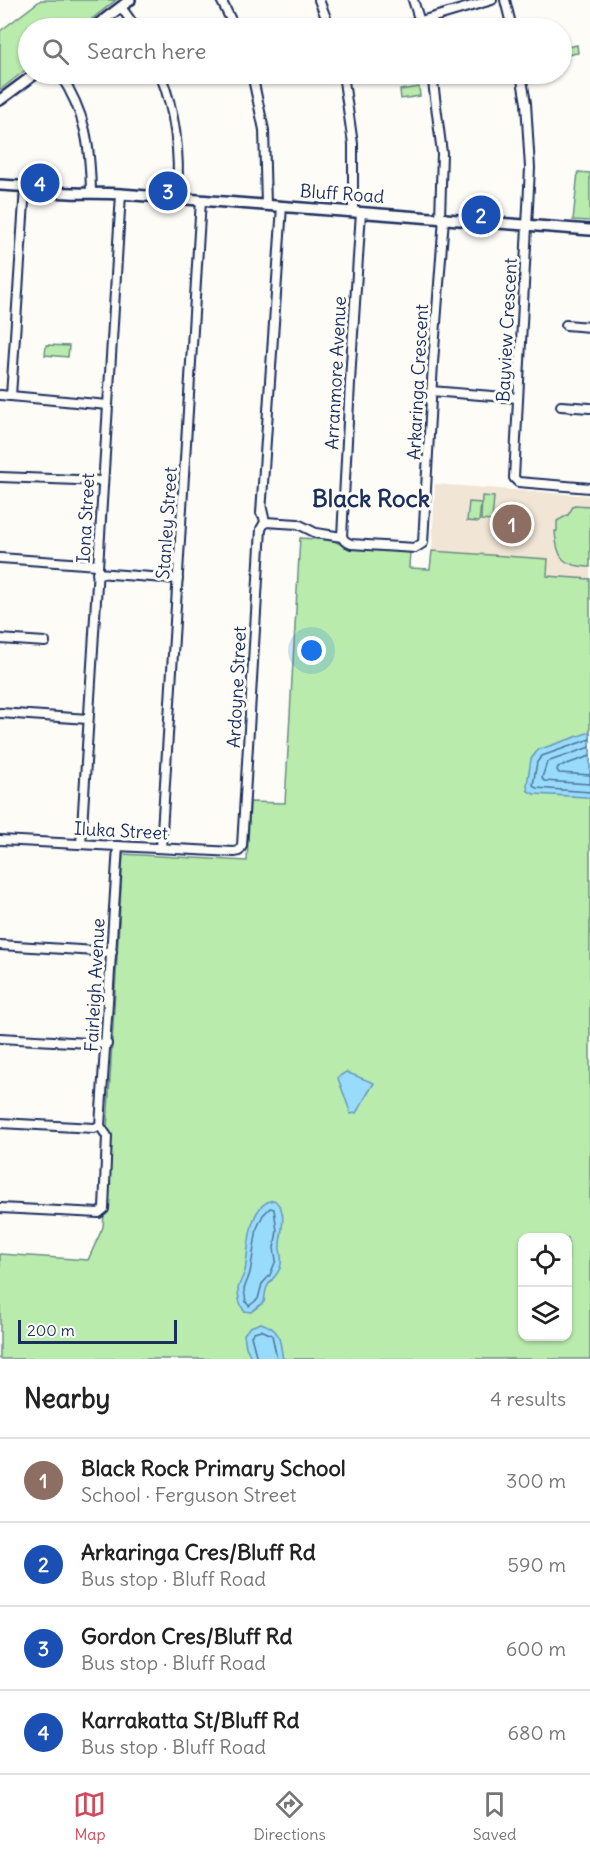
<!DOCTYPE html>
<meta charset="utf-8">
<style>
body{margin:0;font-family:Delius,sans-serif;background:#f6f6f6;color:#222}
.controls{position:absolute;right:18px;bottom:18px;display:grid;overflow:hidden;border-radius:12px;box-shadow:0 2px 4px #0004}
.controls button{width:54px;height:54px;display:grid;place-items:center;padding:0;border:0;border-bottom:2px solid #e0e0e0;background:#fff;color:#222;font:30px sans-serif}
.scale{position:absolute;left:18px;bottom:15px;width:159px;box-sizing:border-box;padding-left:6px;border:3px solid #1b2f5e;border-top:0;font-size:16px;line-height:21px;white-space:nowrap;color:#1b2f5e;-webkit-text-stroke:4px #fdfcf7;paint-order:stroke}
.you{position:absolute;left:312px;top:651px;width:21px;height:21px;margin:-15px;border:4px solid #fff;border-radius:50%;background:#1a73e8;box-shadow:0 0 0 9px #1a73e833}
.badge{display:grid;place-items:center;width:39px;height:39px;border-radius:50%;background:#d1495b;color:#fff;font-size:20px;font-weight:700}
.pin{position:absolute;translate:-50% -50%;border:3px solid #fff;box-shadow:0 2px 6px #0006}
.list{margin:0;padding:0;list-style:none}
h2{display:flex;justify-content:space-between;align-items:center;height:78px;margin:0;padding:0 24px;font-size:26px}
h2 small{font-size:20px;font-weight:400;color:#767676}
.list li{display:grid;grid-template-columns:39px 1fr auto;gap:18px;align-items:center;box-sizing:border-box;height:84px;padding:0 24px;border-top:2px solid #e0e0e0}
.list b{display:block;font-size:22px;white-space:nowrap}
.list p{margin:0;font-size:20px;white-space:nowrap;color:#767676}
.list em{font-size:20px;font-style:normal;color:#767676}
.icon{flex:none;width:33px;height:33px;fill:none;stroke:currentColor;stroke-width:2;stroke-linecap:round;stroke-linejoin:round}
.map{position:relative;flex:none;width:590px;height:1359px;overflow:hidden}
.search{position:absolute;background:#fff;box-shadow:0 2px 4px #0004;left:18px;right:18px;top:18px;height:66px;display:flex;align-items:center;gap:15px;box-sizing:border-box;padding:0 21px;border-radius:33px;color:#767676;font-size:22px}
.sheet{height:414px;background:#fff}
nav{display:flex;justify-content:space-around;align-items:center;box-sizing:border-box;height:84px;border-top:2px solid #e0e0e0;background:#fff;font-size:16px;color:#767676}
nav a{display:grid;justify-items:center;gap:3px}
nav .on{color:#d1495b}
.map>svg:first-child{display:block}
</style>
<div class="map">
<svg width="590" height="1359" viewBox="0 0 590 1359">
<rect width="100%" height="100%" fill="#fdfcf7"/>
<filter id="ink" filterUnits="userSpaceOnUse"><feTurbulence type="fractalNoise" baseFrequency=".0167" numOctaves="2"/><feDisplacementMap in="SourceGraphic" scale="12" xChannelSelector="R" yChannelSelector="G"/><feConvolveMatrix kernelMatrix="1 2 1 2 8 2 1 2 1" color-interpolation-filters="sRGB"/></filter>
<g filter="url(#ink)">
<polygon fill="#f1e5d5" points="435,484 590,496 590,579 547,576 548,559 432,551"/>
<g fill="#b9ebac" stroke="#6a8d85" stroke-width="1.5" fill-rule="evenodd">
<polygon points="41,0 116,0 80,28 28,28 28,68 0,90 0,31"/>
<polygon points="577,45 578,53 562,56 562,48"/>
<polygon points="419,87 420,96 401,99 400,90"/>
<polygon points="578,172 590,173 590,221 573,220"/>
<polygon points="46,345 69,346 68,357 45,355"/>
<polygon points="482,496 494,497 492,521 481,520"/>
<polygon points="469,502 481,503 479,522 467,521"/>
<path d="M574,505L590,506V567C562,566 557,558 555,531H557V521L568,515Z"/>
<path d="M300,538L333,540L345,547L410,550L409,568L430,569L432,551L548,559L547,576L590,579V1359H0V1254L88,1260L103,1227L110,1134L107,1129L123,854L247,861L250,802L285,803ZM522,1238H568V1336H522Z"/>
</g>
<g fill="#99dbfb" stroke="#6796bc" stroke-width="1.5">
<polygon points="590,732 590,799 586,797 534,794 528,791 527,785 531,759 538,750"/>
<polygon points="346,1072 374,1083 356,1113 351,1114 339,1081 338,1077"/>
<path d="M274,1200C290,1211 279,1234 280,1249C281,1257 283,1260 280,1268C277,1276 270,1280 267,1287C265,1291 265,1297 264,1302L251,1312L244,1311C240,1305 238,1297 238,1289C239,1283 243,1277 245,1271C249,1251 247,1204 274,1200Z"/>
<path d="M261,1323C282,1330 279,1340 283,1359H252L246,1347L244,1334L250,1327Z"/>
</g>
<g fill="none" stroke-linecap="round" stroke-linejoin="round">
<g stroke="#4d749d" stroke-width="1.5">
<polyline points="590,739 542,756 537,762 533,785 536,788 590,792"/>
<polyline points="590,747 547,762 542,778 544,781 590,784"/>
<polyline points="590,756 558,767 557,770 559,773 590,775"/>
<polygon points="270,1208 274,1209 277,1231 274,1248 276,1260 270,1275 262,1284 258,1299 249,1306 246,1302 244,1289 250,1273 257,1228 263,1215"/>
<polyline points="257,1359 251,1336 254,1332 261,1330 272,1335 277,1359"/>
</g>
<defs>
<g id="minor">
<polyline points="221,0 235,28"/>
<polyline points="319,0 330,28"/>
<polyline points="413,0 422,28"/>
<polyline points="505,0 512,28"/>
<polyline points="121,7 136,28"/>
<polyline points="397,28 492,0"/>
<path d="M60,74C86,114 90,145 91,192"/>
<path d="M160,74C176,113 180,156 177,198"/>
<polyline points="252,74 264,130 266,205"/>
<polyline points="343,74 353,144 353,211"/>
<polyline points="432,74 442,153 440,218"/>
<polyline points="521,74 526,103 530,168 514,478 518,482 590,488"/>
<polyline points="566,325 590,327"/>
<polyline points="431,391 518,398"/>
<polyline points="0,395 108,405"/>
<polyline points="11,396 25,187"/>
<polyline points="561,406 590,408"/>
<polyline points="0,477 103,481"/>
<polyline points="261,513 282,206"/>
<polyline points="265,522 298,524 316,533 342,537 345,541 351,544 415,548 423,543 433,363 444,218"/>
<polyline points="342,537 351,364 361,212"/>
<polyline points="0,558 98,565"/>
<polyline points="97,573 178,579"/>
<polyline points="0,639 45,642"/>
<polyline points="0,713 88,719"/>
<polyline points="0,840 234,852 239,851 242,846 261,529 265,522 262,509"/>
<polyline points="81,844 121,194"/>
<polyline points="161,848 201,200"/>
<polyline points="0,945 112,952"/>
<polyline points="0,1038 107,1044"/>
<polyline points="0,1123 94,1128 100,1126"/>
<polyline points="100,1126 118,846"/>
<polyline points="0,1208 99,1213 104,1209 107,1136 100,1126"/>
</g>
<g id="major">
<polyline points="93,28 130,0"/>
<polyline points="0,100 35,74"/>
<polyline points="0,185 33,187"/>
<path d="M30,187C56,196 93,192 121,194L590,230"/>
</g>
</defs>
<use href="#minor" stroke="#1b2f5e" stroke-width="12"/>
<use href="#major" stroke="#1b2f5e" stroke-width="14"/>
<use href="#minor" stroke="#fdfcf7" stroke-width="8"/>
<use href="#major" stroke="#fdfcf7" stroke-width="9"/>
</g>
</g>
<g text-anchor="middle" stroke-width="6" stroke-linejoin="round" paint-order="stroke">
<g font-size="18" fill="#1b2f5e" stroke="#fdfcf7">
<text transform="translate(342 194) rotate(4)" y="6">Bluff Road</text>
<text transform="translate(507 330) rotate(-87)" y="6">Bayview Crescent</text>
<text transform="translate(336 373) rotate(-87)" y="6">Arranmore Avenue</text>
<text transform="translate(418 382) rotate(-87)" y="6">Arkaringa Crescent</text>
<text transform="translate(86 518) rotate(-87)" y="6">Iona Street</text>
<text transform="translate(167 523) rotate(-86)" y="6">Stanley Street</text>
<text transform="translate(237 687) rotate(-87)" y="6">Ardoyne Street</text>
<text transform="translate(121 831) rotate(3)" y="6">Iluka Street</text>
<text transform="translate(95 985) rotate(-87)" y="6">Fairleigh Avenue</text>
</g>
<g font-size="24" font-weight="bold" fill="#1b2f5e" stroke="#fdfcf7">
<text x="371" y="507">Black Rock</text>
</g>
</g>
</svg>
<div class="controls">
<button><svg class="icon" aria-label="locate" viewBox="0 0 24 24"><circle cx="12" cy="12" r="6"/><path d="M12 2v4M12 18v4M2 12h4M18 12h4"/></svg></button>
<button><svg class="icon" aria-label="layers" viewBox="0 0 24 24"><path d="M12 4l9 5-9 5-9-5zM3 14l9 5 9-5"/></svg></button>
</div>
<div class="scale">200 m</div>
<div class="you"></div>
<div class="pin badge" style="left:512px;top:524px;background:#8d6e63">1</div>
<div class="pin badge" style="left:481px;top:215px;background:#1a4fb4">2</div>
<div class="pin badge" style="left:168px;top:191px;background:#1a4fb4">3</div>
<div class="pin badge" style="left:40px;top:183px;background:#1a4fb4">4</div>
<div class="search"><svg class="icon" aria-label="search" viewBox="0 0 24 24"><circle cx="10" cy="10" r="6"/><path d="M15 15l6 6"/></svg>Search here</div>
</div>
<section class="sheet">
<h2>Nearby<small>4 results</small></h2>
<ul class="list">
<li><span class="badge" style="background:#8d6e63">1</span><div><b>Black Rock Primary School</b><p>School · Ferguson Street</p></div><em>300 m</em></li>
<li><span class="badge" style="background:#1a4fb4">2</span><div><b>Arkaringa Cres/Bluff Rd</b><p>Bus stop · Bluff Road</p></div><em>590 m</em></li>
<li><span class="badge" style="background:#1a4fb4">3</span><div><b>Gordon Cres/Bluff Rd</b><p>Bus stop · Bluff Road</p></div><em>600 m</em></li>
<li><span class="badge" style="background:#1a4fb4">4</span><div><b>Karrakatta St/Bluff Rd</b><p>Bus stop · Bluff Road</p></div><em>680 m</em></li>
</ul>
</section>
<nav>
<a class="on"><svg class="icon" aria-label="map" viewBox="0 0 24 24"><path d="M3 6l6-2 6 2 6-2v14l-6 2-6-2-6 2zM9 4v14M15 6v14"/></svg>Map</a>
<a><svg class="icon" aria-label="directions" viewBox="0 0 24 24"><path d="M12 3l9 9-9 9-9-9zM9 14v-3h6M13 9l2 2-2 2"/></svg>Directions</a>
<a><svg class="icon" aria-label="saved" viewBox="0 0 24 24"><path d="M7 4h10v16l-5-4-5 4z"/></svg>Saved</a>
</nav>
